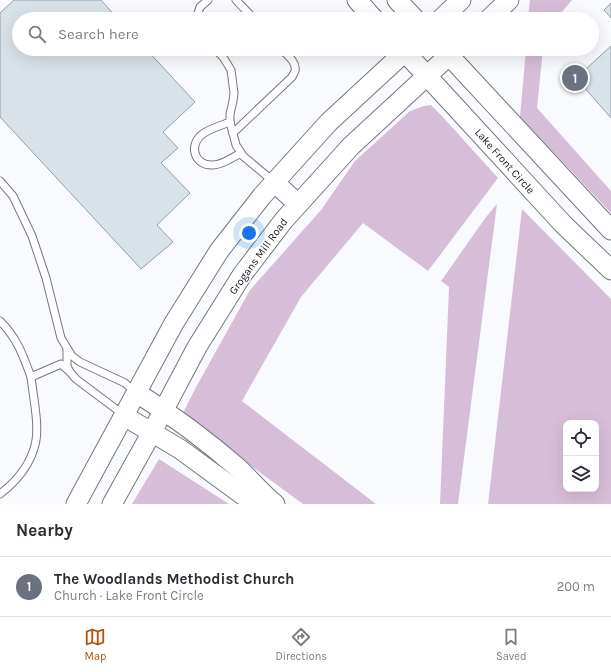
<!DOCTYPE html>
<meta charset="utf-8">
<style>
body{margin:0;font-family:Karla,sans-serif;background:#f2f2f3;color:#2b2b33}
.controls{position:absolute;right:12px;bottom:12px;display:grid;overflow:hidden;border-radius:8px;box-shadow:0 4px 16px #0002}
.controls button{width:36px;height:36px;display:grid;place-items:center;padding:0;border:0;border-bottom:1px solid #e1e1e2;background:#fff;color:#2b2b33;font:20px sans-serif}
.you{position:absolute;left:249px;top:233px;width:14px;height:14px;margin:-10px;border:3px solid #fff;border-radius:50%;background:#1a73e8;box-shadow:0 0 0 6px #1a73e833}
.badge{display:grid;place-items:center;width:26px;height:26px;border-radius:50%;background:#b45309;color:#fff;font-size:13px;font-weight:700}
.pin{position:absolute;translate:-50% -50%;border:2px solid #fff;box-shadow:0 1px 4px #0006}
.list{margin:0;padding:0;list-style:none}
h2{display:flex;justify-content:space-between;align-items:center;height:52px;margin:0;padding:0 16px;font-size:17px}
h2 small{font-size:13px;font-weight:400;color:#7c7c81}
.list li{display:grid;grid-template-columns:26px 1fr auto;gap:12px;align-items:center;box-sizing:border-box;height:60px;padding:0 16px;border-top:1px solid #e1e1e2}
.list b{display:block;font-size:15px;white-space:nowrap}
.list p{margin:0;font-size:13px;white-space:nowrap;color:#7c7c81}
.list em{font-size:13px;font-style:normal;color:#7c7c81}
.icon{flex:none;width:22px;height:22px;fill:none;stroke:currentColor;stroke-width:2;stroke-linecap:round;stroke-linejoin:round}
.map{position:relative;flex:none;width:611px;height:504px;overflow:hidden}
.search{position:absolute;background:#fff;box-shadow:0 4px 16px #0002;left:12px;right:12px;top:12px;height:44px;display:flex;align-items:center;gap:10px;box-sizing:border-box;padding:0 14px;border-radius:22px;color:#7c7c81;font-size:15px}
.sheet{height:112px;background:#fff}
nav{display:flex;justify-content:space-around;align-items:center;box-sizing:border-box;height:56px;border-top:1px solid #e1e1e2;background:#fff;font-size:11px;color:#7c7c81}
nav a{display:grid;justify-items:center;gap:2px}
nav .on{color:#b45309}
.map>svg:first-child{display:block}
</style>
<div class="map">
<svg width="611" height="504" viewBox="0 0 611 504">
<rect width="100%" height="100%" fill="#f9fafe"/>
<g fill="#d7bed8" fill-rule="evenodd">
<polygon points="530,0 572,0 556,19 528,19"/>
<polygon points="526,49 543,49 537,108 611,191 611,213 520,117"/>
<polygon points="431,105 442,116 498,178 428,271 363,223 301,297 242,401 376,504 303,504 182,415 195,389 250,290 321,210 355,161 410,111 424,106"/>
<polygon points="497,204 458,504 440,504 449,287 441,281 486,217"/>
<path d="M522,209L611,299V504H488ZM566,423H596V489H566Z"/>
<polygon points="159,459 229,504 132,504"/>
</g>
<g fill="#dae2e9" stroke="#969ea4">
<polygon points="14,0 101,0 118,19 19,19 19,49 146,49 195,102 163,132 178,148 161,163 190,193 157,225 173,242 141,269 0,117 0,13"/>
<polygon points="611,3 611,18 604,10"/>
<polygon points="611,46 611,118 576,78"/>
</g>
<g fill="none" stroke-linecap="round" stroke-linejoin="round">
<defs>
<g id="lane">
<polyline points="236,0 254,19"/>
<polyline points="196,19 200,7 208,0"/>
<polyline points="215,49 223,57 231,70 234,93 233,101 230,114 230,122 236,145 243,156 274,182"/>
<path d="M230,122C222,125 210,129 204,133C188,143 193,166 213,165C223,165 233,157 241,153"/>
<path d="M233,133L292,77C293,75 294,73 295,71C297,62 287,55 281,49"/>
<polyline points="0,181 13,196 32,236 46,278 61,338 67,348 72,356 80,362 125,383 136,393"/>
<path d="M0,321C17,338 23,355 31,377L61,364L70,372"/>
<polyline points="67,349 67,366 70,372 76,379 124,415"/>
<path d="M0,494C17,481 30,465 35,445C40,427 33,396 31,377"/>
</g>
<g id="secondary">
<polyline points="357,0 374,19"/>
<polyline points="397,0 415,19"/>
<polyline points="441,19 461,0"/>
<polyline points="489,19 509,0"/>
<polyline points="402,49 427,76 563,224 611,270"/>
<polyline points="443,49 611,230"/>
<polyline points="274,182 298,204"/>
<path d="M137,393C172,415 206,440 238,468C251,480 262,494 275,504"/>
<polyline points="124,416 180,449 255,504"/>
<polyline points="76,504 174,323 219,251 262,196 329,122 408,49"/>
<polyline points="112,504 152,432 197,347 242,275 284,220 351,146 456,49"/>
</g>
</defs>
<use href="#lane" stroke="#74777f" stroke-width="9"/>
<use href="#secondary" stroke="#74777f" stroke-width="21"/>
<use href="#lane" stroke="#fff" stroke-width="7"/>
<use href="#secondary" stroke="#fff" stroke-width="19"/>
</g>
<g text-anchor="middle" stroke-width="3.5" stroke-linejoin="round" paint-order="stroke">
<g font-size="11" fill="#18191c" stroke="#fff">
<text transform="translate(505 161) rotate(48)" y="4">Lake Front Circle</text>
<text transform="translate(258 256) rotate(-54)" y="4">Grogans Mill Road</text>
</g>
</g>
</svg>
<div class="controls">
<button><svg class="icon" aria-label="locate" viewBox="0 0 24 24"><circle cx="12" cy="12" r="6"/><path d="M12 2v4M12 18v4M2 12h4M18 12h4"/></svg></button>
<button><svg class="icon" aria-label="layers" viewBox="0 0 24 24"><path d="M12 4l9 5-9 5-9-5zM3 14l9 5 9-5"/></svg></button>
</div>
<div class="you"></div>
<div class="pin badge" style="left:575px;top:78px;background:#6b7280">1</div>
<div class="search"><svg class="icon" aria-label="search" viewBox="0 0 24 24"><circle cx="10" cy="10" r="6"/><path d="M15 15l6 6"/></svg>Search here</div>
</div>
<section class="sheet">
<h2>Nearby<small></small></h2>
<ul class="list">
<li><span class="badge" style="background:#6b7280">1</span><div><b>The Woodlands Methodist Church</b><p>Church · Lake Front Circle</p></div><em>200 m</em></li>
</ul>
</section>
<nav>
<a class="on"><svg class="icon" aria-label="map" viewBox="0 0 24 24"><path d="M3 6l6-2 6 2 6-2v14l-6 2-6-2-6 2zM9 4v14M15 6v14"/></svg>Map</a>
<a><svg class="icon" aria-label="directions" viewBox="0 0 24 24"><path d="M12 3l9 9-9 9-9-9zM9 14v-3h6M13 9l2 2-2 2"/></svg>Directions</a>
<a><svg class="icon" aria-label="saved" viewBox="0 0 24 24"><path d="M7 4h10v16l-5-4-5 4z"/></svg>Saved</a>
</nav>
